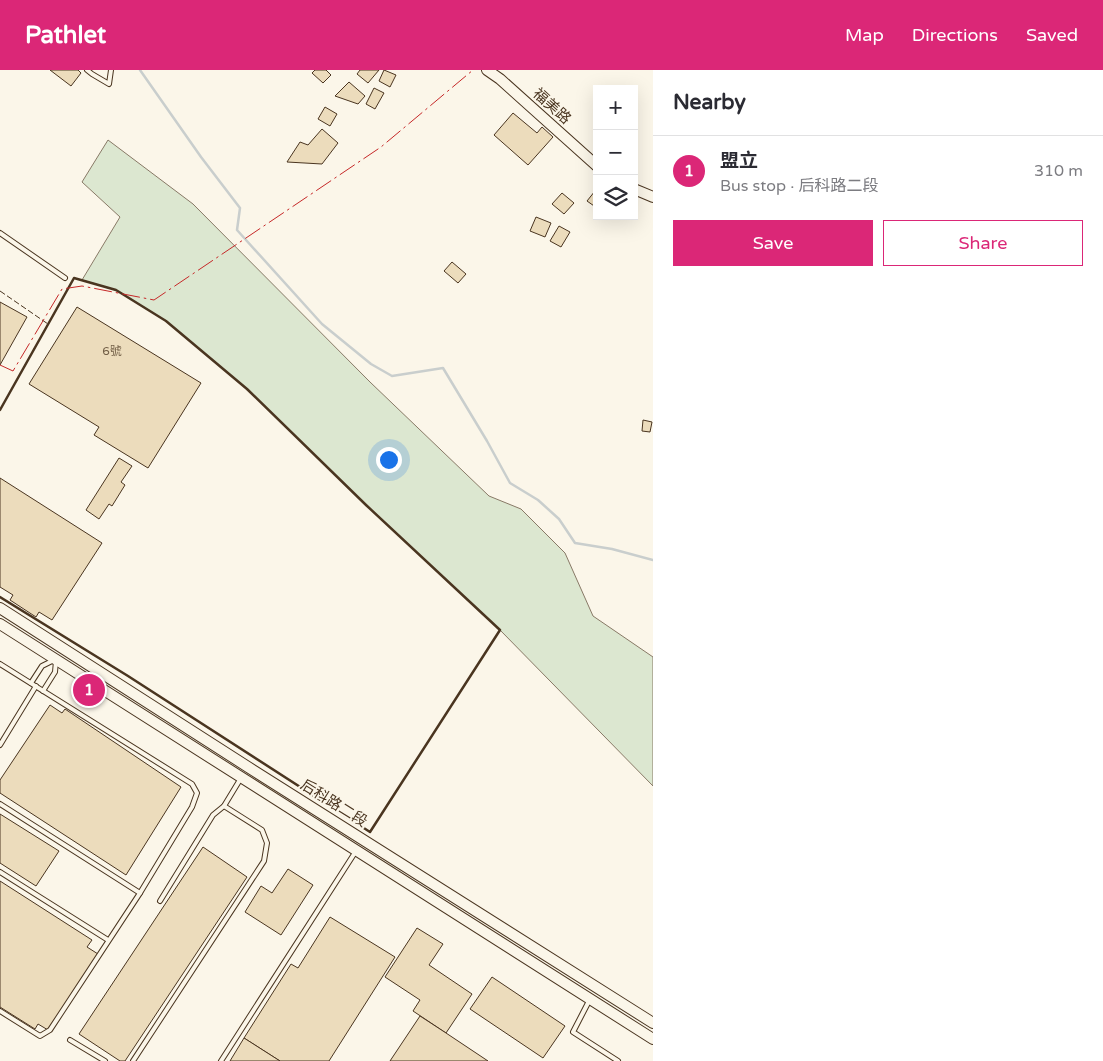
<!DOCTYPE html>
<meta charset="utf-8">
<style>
body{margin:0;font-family:"Varela Round","Noto Sans TC",sans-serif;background:#f2f2f3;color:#2b2b33}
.controls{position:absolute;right:15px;top:15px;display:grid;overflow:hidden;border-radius:0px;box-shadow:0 5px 20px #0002}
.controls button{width:45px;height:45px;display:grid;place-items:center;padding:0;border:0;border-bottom:1px solid #e1e1e2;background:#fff;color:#2b2b33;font:25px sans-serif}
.you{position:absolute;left:388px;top:389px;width:18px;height:18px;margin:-12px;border:4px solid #fff;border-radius:50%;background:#1a73e8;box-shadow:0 0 0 8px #1a73e833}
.badge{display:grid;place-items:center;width:32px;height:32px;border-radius:50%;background:#db2777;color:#fff;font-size:16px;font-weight:700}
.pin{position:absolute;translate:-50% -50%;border:2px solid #fff;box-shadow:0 1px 5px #0006}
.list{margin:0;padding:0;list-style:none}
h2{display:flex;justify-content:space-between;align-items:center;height:65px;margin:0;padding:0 20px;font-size:21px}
h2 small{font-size:16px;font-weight:400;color:#7c7c81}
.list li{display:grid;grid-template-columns:32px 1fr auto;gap:15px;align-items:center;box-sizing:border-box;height:70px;padding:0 20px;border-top:1px solid #e1e1e2}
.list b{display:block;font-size:19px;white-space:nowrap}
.list p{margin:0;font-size:16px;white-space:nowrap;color:#7c7c81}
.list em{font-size:16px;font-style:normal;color:#7c7c81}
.actions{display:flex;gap:10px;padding:15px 20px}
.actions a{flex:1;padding:11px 0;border:1px solid #db2777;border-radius:0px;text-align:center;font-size:18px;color:#db2777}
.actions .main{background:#db2777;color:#fff}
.icon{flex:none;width:28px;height:28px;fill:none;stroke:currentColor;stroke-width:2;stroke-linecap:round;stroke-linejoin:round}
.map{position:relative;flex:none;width:653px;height:991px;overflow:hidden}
header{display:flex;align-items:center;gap:30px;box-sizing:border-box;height:70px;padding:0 25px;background:#db2777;color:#fff}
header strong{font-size:24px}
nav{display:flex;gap:28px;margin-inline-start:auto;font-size:18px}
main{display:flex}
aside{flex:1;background:#fff}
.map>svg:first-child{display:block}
</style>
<header>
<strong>Pathlet</strong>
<nav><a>Map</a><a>Directions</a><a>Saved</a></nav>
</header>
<main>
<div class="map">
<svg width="653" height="991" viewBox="0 0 653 991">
<rect width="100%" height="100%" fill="#fbf6e9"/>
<polygon fill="#dce7d0" stroke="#887966" points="108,70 193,134 370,312 489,426 521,439 565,483 593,546 653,587 653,716 500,560 366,435 247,319 166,251 116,220 82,210 120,147 82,112"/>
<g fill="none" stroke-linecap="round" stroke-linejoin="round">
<polyline stroke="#c9cecd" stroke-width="2.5" points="140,0 201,87 240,138 237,160 322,254 371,294 392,306 443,298 487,371 510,413 538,430 559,449 575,473 612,479 653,490"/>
</g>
<g fill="#ecdcbc" stroke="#4a3520">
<polygon points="50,0 78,0 81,3 71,16"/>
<polygon points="315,0 326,0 331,5 323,13 312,3"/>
<polygon points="360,0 379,0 368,13 357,4"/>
<polygon points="384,0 396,5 390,17 379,11"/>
<polygon points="349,12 365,26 358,34 335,26"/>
<polygon points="374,18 384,23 375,39 366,34"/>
<polygon points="325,37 337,44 330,56 318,49"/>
<polygon points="513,43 537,63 542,57 553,67 528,95 494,65"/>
<polygon points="322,59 338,73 322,94 287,92 300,72 308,75"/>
<polygon points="595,121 597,122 597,138 587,131"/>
<polygon points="562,123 574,133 564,144 552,134"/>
<polygon points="536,147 551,153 545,167 530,161"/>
<polygon points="559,156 570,162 561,177 550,171"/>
<polygon points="452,192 466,204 458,213 444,201"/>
<polygon points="0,232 27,247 0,295"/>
<polygon points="77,237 201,313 148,398 94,365 99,357 29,314"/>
<polygon points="643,350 652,352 650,362 642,361"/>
<polygon points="119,388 132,396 121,412 125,415 112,436 109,434 99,449 86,440"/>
<polygon points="0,408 102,473 52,550 39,542 36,547 10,530 13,525 0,517"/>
<polygon points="50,635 62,643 65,639 181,717 126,805 0,723 0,710"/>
<polygon points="0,744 59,781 36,816 0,793"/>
<polygon points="203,777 247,807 125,991 120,991 79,964"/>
<polygon points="288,799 313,815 281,865 245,842 261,816 272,823"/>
<polygon points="0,811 92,870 87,877 98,884 48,960 38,954 35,959 0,937"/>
<polygon points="330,847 395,887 329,991 280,991 244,968 291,894 298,898"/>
<polygon points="417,858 443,874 429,895 472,924 446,963 413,941 420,930 385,907"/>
<polygon points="492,907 565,956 543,988 470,939"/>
<polygon points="420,946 446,963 488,991 390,991"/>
<polygon points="244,968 280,991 230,991"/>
</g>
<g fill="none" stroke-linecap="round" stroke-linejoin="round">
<defs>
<g id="lane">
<polyline points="87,0 92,4 109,14 111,0"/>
<polyline points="0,163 65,208"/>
<polyline points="0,594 192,714 197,723 192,737 140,823 50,960 40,966 0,941"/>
<polyline points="31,613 42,596 54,590"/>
<polyline points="43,621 55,602 56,591"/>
<polyline points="0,675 36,616"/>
<polyline points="0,734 140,823"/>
<polyline points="0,802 108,870"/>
<polyline points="160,831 213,745 224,736 241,708"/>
<polyline points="589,931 573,962 618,991"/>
<polyline points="70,970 105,991"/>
<polyline points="133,991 264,791 267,773 262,760 224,736"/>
<polyline points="221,991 356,781"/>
</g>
<g id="secondary">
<polyline points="487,0 500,9 597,96"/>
<polyline points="634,119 653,127"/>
<polyline points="0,538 248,697 653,953"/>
<polyline points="0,554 653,969"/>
</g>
</defs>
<use href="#lane" stroke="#4a3520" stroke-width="6"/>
<use href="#secondary" stroke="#4a3520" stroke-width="12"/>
<use href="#lane" stroke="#fbf6e9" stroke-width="4"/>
<use href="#secondary" stroke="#fbf6e9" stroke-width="10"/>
<polyline stroke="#4a3520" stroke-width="1" stroke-dasharray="6 2.5" stroke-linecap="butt" points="0,221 48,254 0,340"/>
<polyline stroke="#4a3520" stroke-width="2.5" points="0,340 74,208 116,220 166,251 247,319 366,435 500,560 370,762 128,606 0,527"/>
<polyline stroke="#c62828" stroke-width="1" stroke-dasharray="18 4 2.5 4" stroke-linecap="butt" points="0,295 13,301 62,219 82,216 154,230 381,77 473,0"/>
</g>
<g text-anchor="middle" stroke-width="4" stroke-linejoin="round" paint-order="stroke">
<g font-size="12" fill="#725f47">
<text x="112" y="285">6號</text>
</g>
<g font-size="15" fill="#4a3520" stroke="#fbf6e9">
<text transform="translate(552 36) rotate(42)" y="5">福美路</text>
<text transform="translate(334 733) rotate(32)" y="5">后科路二段</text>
</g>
</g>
</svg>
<div class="controls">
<button>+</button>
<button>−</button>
<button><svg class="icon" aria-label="layers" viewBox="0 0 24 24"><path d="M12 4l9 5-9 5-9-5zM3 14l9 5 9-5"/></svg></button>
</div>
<div class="you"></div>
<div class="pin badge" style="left:89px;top:620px">1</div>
</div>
<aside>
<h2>Nearby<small></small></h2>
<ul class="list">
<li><span class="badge">1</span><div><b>盟立</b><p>Bus stop · 后科路二段</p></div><em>310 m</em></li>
</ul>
<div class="actions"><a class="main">Save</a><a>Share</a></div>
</aside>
</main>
